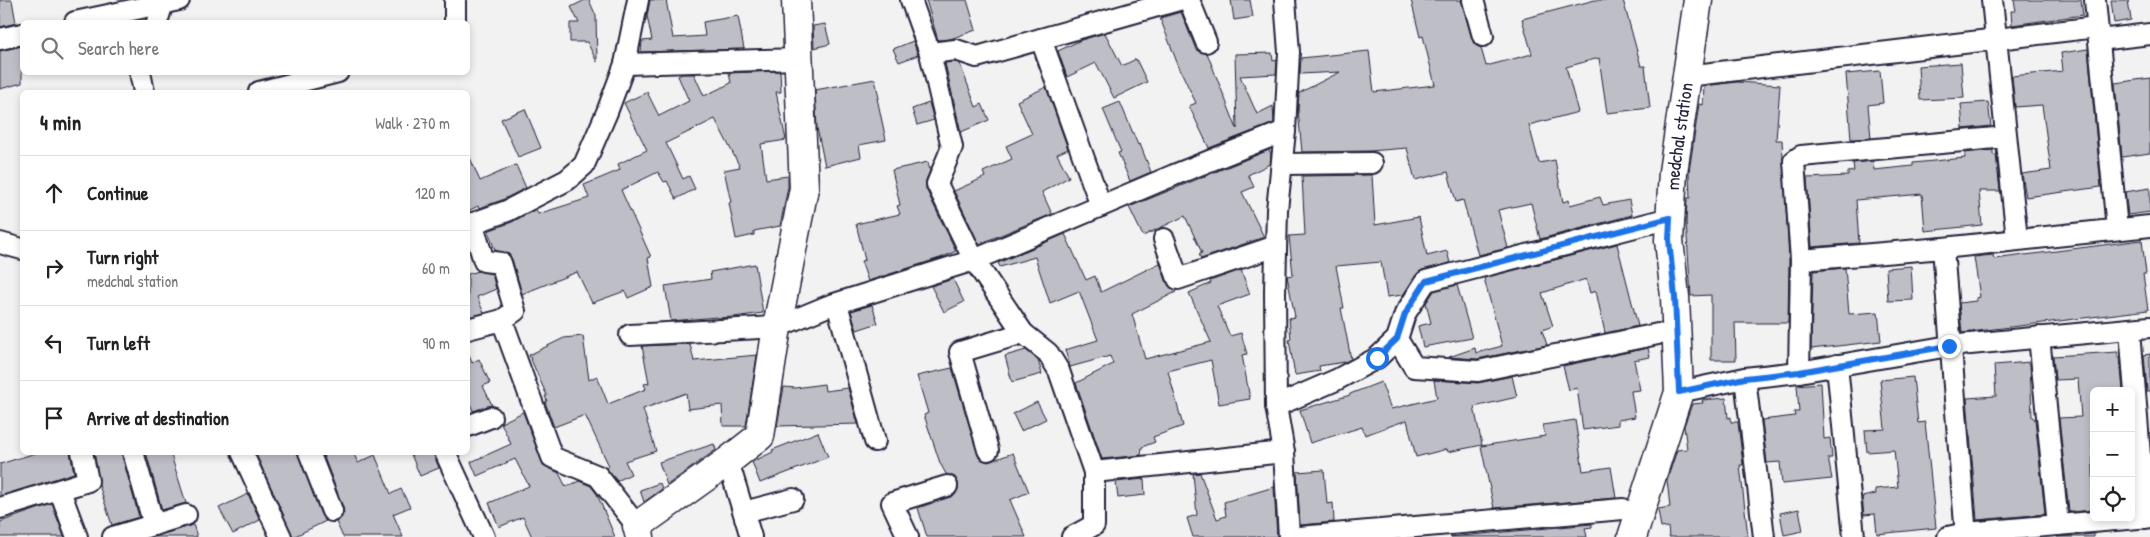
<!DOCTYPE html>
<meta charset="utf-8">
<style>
body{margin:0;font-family:"Patrick Hand",sans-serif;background:#f2f2f2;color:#222}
.controls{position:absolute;right:15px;bottom:15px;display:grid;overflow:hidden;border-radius:8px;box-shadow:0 2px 8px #0003}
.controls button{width:45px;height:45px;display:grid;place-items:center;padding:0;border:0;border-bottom:1px solid #e0e0e0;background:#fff;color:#222;font:25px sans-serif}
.stop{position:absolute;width:15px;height:15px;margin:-11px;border:4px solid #1a73e8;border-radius:50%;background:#fff}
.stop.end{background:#1a73e8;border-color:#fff;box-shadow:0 1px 5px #0008}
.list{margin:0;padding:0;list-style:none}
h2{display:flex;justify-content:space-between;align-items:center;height:65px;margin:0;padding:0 20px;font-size:21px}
h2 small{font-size:16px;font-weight:400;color:#767676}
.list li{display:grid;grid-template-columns:32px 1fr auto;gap:15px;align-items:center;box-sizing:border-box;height:75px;padding:0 20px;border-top:1px solid #e0e0e0}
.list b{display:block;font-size:19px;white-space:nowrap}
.list p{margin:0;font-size:16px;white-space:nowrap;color:#767676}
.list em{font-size:16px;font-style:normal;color:#767676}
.icon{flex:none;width:28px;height:28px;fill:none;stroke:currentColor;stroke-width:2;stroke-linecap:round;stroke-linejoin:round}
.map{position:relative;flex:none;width:2150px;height:537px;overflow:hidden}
.search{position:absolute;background:#fff;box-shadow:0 2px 8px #0003;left:20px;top:20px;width:450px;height:55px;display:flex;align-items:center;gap:12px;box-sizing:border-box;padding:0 18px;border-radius:8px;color:#767676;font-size:19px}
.panel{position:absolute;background:#fff;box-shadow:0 2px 8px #0003;left:20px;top:90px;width:450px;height:365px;border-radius:8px}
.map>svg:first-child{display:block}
</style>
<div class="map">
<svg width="2150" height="537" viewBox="0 0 2150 537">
<rect width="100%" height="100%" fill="#f2f2f3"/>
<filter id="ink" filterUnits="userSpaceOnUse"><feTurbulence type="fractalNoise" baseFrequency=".02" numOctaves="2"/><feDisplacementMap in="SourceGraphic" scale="10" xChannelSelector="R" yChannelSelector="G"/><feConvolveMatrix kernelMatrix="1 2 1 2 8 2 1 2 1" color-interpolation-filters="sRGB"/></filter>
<g filter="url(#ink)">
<g fill="#bebec6" stroke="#22223b">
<polygon points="0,0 12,0 16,23 0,27"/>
<polygon points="585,0 589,0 596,16 597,62 587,42 570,42 570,23 579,23 571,7"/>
<polygon points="650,0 666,0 673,38 705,36 703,22 738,16 744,49 641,52 642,41 652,40 647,16"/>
<polygon points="926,0 967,0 976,30 950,39 938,40"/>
<polygon points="1231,0 1250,0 1253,17 1234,20"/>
<polygon points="1411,0 1461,0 1472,39 1475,45 1481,48 1486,66 1532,54 1522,19 1595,0 1623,0 1641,66 1645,66 1650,108 1607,113 1599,58 1566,67 1578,112 1529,125 1539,163 1555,160 1563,202 1569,200 1570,205 1600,197 1603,205 1629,200 1632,215 1540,239 1531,203 1498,210 1508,248 1478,255 1463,200 1456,202 1448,172 1415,180 1407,148 1370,151 1302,152 1298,110 1299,93 1340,72 1300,74 1301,58 1369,51 1374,92 1435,85 1423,36 1420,37"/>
<polygon points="2014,0 2081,0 2083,15 2012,25 2011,11 2016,11"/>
<polygon points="2111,0 2128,0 2131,20 2114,23"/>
<polygon points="1181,12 1195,47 1199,52 1207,53 1237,129 1235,54 1272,53 1273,61 1277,60 1276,74 1240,76 1257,114 1273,106 1274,123 1209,148 1189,106 1196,103 1178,65 1160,18"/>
<polygon points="825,24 830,44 814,48 813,26"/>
<polygon points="1105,33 1122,66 1136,59 1147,82 1114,98 1096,63 1067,77 1058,51 1081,40"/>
<polygon points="913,41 918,55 899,62 893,49"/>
<polygon points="22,46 22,83 0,89 0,51"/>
<polygon points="2088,49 2101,187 2026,197 2022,174 2051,170 2042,105 2015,107 2012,76 2063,71 2061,53"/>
<polygon points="955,62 960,64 976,107 982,104 989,120 961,132 945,63"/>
<polygon points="1961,63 1964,98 1920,100 1918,66"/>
<polygon points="780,71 781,92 776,92 786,140 761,144 766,179 788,176 788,187 780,226 754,231 754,235 736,239 729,203 731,202 724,170 740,167 715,119 666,143 683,179 689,176 695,189 676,199 667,181 664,182 658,172 621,190 651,257 648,258 653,287 628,298 625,291 592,303 577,272 522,294 512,259 508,254 495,250 488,231 512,222 536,209 538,214 589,198 584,185 620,170 618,164 647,150 624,103 647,92 659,116 689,101 678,76 682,74 694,74 704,96 731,83 729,73"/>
<polygon points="1880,71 1883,103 1868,105 1871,138 1851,139 1846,74"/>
<polygon points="2150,78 2150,153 2122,157 2115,83"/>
<polygon points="875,79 879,98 877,98 886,140 859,145 861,157 825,166 817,128 815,90"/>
<polygon points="1737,82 1780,85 1776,140 1782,140 1789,260 1788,323 1735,323 1736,360 1711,360 1711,295 1691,296 1686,222 1687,198 1690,198 1689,172 1699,104 1703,105 1704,86"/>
<polygon points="1046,87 1068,149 1057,154 1069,177 1042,192 1052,214 979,244 954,191 985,177 983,172 1012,159 1006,146 1032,134 1017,101"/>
<polygon points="1120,102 1138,145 1140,144 1151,172 1130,181 1118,153 1121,152 1103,109"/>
<polygon points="1988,102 1991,126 1963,129 1961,104"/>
<polygon points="929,103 934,120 917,125 912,109"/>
<polygon points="525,109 541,148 518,157 501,119"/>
<polygon points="1269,150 1271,154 1270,164 1248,175 1254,187 1242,192 1264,237 1201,259 1199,254 1202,253 1185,216 1143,236 1129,207"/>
<polygon points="1993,150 1993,155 1996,155 2000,191 1979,191 1982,225 1925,231 1922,194 1856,200 1859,243 1812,247 1807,178 1848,176 1848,172 1854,171 1853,163 1873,161 1874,170 1913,166 1913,163 1965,158 1965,153"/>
<polygon points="468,153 480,181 516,165 526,188 502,200 479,208 478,206 468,211"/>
<polygon points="928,162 930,171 926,180 926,189 956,251 943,257 868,281 861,261 865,260 856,224 900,214 897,206 900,205 892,170"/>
<polygon points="1372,175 1375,225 1419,217 1427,256 1447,251 1450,263 1422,270 1416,275 1403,295 1387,297 1381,262 1336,266 1344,308 1341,308 1351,359 1345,362 1319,366 1320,371 1295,375 1289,340 1291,339 1289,318 1295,317 1287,276 1293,275 1289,236 1305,235 1302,176"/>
<polygon points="2150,188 2150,212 2128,215 2125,192"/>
<polygon points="1065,234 1086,280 1095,276 1101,292 1160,263 1167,283 1176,292 1132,314 1145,359 1211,342 1189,293 1211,283 1210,281 1241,270 1250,294 1217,306 1230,336 1241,333 1247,354 1242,355 1250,399 1219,404 1211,360 1168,371 1183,426 1153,437 1155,442 1142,447 1141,455 1102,459 1076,383 1113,364 1110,356 1070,367 1065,350 1098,340 1079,291 1050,303 1035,257 1000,267 998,263"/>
<polygon points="2142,240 2146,274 2143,274 2148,310 1962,333 1959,303 1976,301 1976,298 1980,297 1974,257 1993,255 1994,259"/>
<polygon points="1617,244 1638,326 1605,333 1596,291 1590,293 1586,279 1542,293 1553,326 1542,330 1547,345 1477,359 1449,357 1475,348 1476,353 1502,346 1484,278"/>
<polygon points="755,264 763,313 734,317 717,318 717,317 671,321 665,286 711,279 710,272"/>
<polygon points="1911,266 1913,300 1888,301 1886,268"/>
<polygon points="1845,268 1849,314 1878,312 1881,341 1811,349 1813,271"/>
<polygon points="479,271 492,274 496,289 477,297 484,313 468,317 468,274"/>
<polygon points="953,279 964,302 944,312 931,286"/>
<polygon points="1457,285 1472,338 1423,347 1418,326 1431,323 1426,303 1434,291"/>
<polygon points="872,305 878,323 857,330 851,311"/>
<polygon points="583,336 589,380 597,376 608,404 646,389 644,384 649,383 642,346 690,344 694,361 757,355 746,426 723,426 722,405 688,409 686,393 643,409 656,451 625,461 631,474 617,481 606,468 609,466 585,415 554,427 545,402 547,401 545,396 547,396 529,355 564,338"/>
<polygon points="1648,348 1650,357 1634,360 1640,390 1631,391 1635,417 1618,420 1618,425 1583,430 1577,388 1569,390 1563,366"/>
<polygon points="1026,350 1038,360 1042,374 1012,382 1005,356"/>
<polygon points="2118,352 2118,358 2120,358 2123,391 2094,391 2094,432 2092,432 2094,510 2069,512 2059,418 2081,417 2078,379 2055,380 2053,356"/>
<polygon points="468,353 472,363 479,359 490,383 483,386 492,405 473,411 468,398"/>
<polygon points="2150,354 2150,391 2147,391 2144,355"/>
<polygon points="2030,362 2032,417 2035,419 2045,514 1977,520 1967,398 1996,396 1994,365"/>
<polygon points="952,368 979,458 988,462 1013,453 1029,492 1010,500 1026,537 927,537 918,508 955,495 958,489 958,483 955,477 946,474 940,463 924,415 928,413 917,376"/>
<polygon points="1512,376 1517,397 1474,407 1482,445 1448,452 1447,449 1416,457 1407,420 1365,435 1362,427 1310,443 1300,410 1350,395 1350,394 1381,382 1391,409 1437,398 1434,380 1478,383"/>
<polygon points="1913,377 1918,423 1925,422 1936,528 1877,534 1875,514 1864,515 1862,497 1876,494 1875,489 1898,487 1894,450 1867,452 1865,430 1885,429 1880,380"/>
<polygon points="1821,383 1824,439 1830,438 1832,458 1828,458 1832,479 1782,484 1780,462 1767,463 1762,420 1795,416 1794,412 1799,412 1797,385"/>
<polygon points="824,384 825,391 848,388 858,424 777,426 784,387 795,388"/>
<polygon points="1726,398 1728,418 1731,417 1731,422 1738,422 1743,465 1740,465 1748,537 1669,537 1668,527 1661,528 1658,509 1670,507 1667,480 1677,450 1687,449 1684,426 1692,404 1703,403 1702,400"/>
<polygon points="1037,402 1046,419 1021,431 1013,414"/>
<polygon points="523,412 543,465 559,473 566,487 579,481 591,486 597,494 615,537 532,537 523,517 499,527 489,503 529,486 515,459 477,476 471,462 511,444 501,423"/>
<polygon points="1575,420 1583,471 1611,467 1616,498 1494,508 1481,446 1545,436 1543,425"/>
<polygon points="818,432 828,457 760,483 752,462 773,452 772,450"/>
<polygon points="714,444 716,450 667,485 659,462"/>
<polygon points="39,452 70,452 74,473 0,496 0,464"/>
<polygon points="94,452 121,452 139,517 112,525 99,485"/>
<polygon points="146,452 170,452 186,503 162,510"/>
<polygon points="255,452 297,452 321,515 326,521 293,537"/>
<polygon points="322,452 353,452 358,463 375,455 391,494 401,489 410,507 393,514 403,537 343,537 336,522 344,513 343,507"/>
<polygon points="410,452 433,452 439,468 420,476"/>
<polygon points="1324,470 1327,504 1333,503 1334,522 1300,525 1297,472"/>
<polygon points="1200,473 1217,519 1226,516 1224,502 1274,487 1277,537 1193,537 1187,518 1197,515 1193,474"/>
<polygon points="1144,479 1145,495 1118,498 1116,482"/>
<polygon points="660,483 662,489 644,502 640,490"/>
<polygon points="248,494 260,520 233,534 219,508"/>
<polygon points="52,504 64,537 0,537 0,522"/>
<polygon points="1799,509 1803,531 1784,535 1780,513"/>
<polygon points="193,524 197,537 154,537 189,526"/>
<polygon points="1592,524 1592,527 1585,528 1587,537 1450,537"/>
<polygon points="2094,534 2094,537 2057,537"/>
</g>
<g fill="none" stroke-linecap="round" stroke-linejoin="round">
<defs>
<g id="street">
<polyline points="911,0 930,53 952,147 937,184 974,260 1023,333 1048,353 1059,371 1094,472"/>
<polyline points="1189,0 1206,42"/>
<polyline points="1285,0 1289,52 1285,131 1277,210 1275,292 1276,406 1284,452 1289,537"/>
<polyline points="1473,0 1483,36"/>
<polyline points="1992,0 2017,239"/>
<polyline points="2095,0 2117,229"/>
<polyline points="75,22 179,0"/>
<polyline points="157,22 164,0"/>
<polyline points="455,22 455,0"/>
<polyline points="0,39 22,34"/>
<polyline points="1041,39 1101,206"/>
<polyline points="2099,40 2150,34"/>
<polyline points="930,53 956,50 977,57 1179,0"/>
<polyline points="625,64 798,59"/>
<polyline points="140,72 144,92"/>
<polyline points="1687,76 2097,27"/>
<polyline points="259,92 338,72"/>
<polyline points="1282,164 1372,163"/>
<polyline points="472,223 484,261 501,263 515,311 502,320 552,457 598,476 637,526"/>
<polyline points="468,225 507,211 567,180 584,165 607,112 625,64 638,0"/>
<polyline points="1164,239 1178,279 1276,246"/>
<polyline points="0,243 22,249"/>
<polyline points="1943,248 1966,537"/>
<polyline points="1801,260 1943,248 2150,226"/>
<polyline points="837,304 875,441"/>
<polyline points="468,329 502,320"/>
<polyline points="2130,330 2145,518"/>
<polyline points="630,335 777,327 828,306 974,260 1174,175 1285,131"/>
<polyline points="2039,337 2058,525"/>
<polyline points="1397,339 1414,367 1478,371 1658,334"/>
<polyline points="1837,365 1854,537"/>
<polyline points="1799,372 1801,260 1794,161 1801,156 2006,137"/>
<polyline points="1745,378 1764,537"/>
<polyline points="1679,392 1745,378 1799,372 1949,346 2150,327"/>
<polyline points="1276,406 1336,380 1377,358 1397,339 1405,314 1426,281 1670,218"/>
<polyline points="468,426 491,417"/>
<polyline points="988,450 960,352 1023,333"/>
<polyline points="133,452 154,525"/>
<polyline points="242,452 281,537"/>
<polyline points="309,452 332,511"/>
<polyline points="445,452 484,537"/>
<polyline points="728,461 751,537"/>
<polyline points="60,491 77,537"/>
<polyline points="0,508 88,481 82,452"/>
<polyline points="744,512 793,499"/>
<polyline points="113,537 186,515"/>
<polyline points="908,537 892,503 947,486"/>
<polyline points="1072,537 1094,525 1094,472 1284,452"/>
<polyline points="1300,537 1623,509"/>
<polyline points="1948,537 1966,533 2150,517"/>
</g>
<g id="secondary">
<polyline points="640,537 637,526 728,461 760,436 777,327 804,188 796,0"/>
<path id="s1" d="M1632,537L1679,392L1675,297L1669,240L1673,172L1698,0"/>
</g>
</defs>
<use href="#street" stroke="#22223b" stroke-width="24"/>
<use href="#secondary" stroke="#22223b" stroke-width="31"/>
<use href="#street" stroke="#fff" stroke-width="20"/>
<use href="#secondary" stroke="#fff" stroke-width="28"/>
</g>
</g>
<g fill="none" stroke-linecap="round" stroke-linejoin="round" filter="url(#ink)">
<polyline stroke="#1a73e8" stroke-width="6" points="1377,358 1397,339 1405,314 1426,281 1670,218 1669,240 1675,297 1679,392 1745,378 1799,372 1949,346"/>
</g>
<g text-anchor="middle" stroke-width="5" stroke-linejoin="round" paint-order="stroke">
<g font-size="19" fill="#22223b" stroke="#fff">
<text dy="7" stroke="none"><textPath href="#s1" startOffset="409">medchal station</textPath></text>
</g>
</g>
</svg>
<div class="controls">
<button>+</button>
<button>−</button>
<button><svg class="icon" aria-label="locate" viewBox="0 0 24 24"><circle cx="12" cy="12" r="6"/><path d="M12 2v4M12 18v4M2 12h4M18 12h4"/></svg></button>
</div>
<div class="stop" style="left:1377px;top:358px"></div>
<div class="stop end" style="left:1949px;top:346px"></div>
<div class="search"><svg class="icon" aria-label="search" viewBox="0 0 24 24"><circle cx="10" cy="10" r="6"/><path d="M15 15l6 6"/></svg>Search here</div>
<section class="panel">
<h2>4 min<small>Walk · 270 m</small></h2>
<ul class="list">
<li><svg class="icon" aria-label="ahead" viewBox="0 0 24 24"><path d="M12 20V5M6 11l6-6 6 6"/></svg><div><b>Continue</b></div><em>120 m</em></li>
<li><svg class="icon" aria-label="right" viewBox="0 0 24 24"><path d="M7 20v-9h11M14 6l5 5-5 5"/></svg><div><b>Turn right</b><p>medchal station</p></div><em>60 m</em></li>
<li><svg class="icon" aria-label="left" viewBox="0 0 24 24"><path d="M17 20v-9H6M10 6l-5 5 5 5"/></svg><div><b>Turn left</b></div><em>90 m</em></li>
<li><svg class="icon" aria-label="arrive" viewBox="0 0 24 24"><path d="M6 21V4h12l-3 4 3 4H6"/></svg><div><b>Arrive at destination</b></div></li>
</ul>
</section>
</div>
